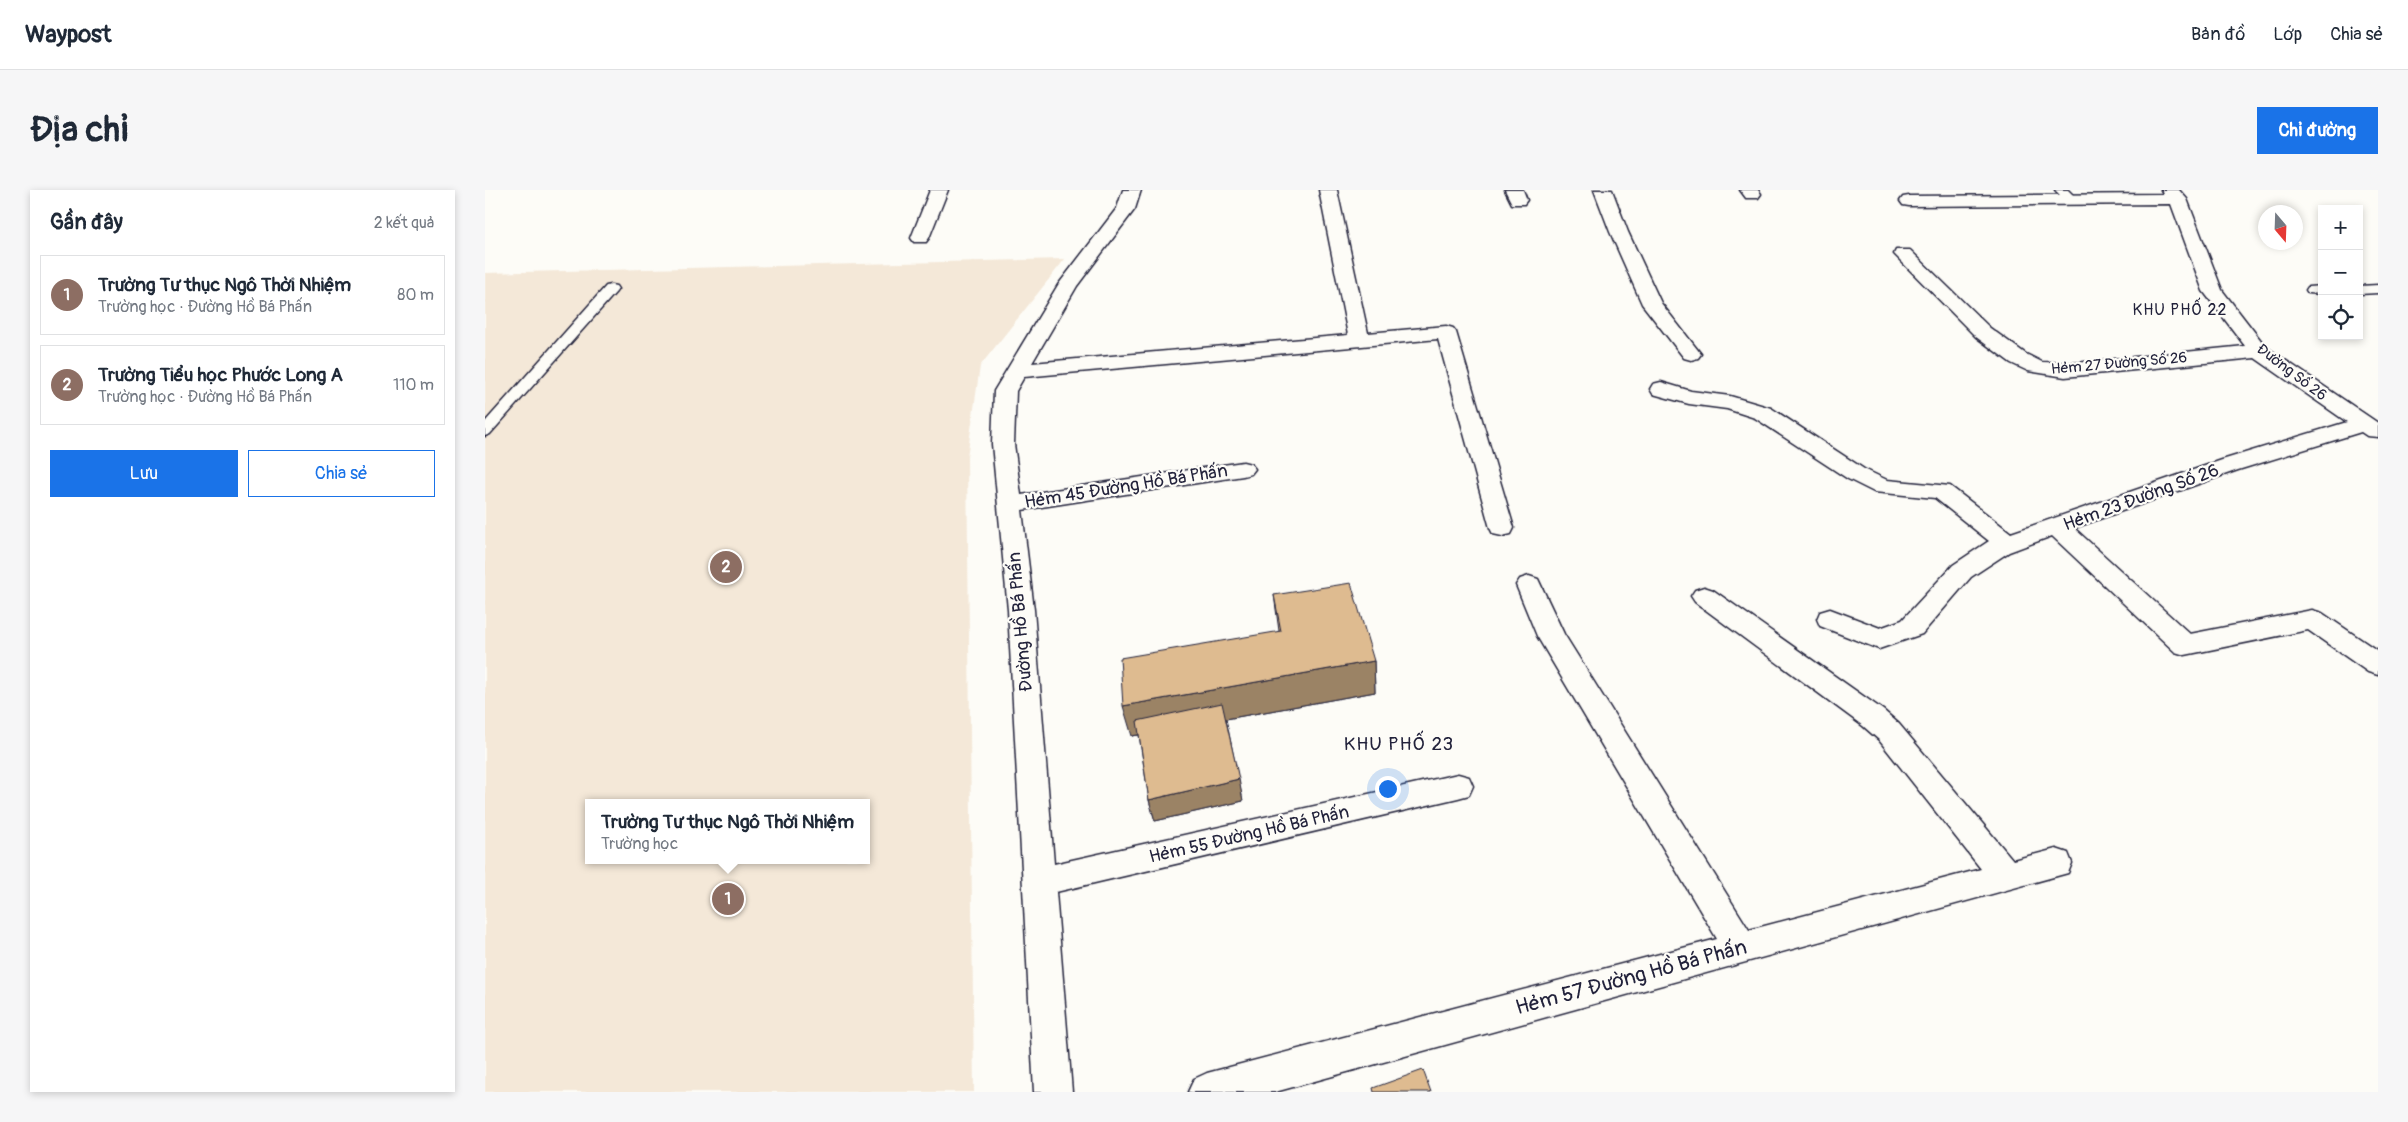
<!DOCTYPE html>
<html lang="vi">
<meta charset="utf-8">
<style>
body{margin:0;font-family:Pangolin,sans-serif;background:#f6f6f7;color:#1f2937}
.controls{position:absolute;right:15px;top:15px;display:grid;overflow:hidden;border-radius:0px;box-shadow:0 2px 8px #0003}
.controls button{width:45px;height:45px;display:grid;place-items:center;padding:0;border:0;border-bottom:1px solid #e0e1e3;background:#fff;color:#1f2937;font:25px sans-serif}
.compass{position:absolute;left:1773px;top:15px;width:45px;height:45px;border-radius:50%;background:#fff;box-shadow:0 2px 8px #0003;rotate:161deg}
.you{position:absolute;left:902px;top:598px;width:18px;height:18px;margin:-12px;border:4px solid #fff;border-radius:50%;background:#1a73e8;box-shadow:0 0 0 8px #1a73e833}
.badge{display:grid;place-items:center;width:32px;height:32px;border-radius:50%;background:#1a73e8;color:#fff;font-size:16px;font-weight:700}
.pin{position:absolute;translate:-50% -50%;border:2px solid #fff;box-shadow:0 1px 5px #0006}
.popup{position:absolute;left:100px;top:609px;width:285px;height:65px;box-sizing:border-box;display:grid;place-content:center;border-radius:0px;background:#fff;filter:drop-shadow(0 1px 4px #0005);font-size:16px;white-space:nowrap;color:#747a83}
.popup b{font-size:19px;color:#1f2937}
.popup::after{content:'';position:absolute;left:50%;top:100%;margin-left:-10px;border:10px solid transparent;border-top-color:#fff}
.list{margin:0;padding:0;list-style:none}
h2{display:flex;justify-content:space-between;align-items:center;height:65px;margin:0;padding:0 20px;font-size:21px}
h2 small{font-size:16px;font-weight:400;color:#747a83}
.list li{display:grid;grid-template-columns:32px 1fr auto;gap:15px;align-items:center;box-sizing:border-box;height:80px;margin:0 10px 10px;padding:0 10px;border:1px solid #e0e1e3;border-radius:0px}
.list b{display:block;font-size:19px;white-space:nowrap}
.list p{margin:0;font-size:16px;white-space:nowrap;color:#747a83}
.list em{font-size:16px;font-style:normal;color:#747a83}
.actions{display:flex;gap:10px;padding:15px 20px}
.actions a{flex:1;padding:11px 0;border:1px solid #1a73e8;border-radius:0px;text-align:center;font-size:18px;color:#1a73e8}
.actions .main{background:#1a73e8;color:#fff}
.icon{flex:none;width:28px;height:28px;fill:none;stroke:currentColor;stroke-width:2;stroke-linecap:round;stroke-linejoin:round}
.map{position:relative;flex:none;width:1893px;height:902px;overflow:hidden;border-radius:0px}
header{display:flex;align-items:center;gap:30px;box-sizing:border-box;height:70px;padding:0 25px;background:#fff;border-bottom:1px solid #e0e1e3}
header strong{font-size:24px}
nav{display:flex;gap:28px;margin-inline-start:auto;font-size:18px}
.intro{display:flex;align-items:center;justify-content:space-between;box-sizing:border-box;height:120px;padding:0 30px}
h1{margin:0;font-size:35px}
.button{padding:12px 22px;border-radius:0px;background:#1a73e8;color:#fff;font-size:18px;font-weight:700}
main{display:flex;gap:30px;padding:0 30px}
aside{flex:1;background:#fff;border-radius:0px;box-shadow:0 2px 8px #0003}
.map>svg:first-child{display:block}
</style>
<header>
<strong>Waypost</strong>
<nav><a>Bản đồ</a><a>Lớp</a><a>Chia sẻ</a></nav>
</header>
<div class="intro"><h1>Địa chỉ</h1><a class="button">Chỉ đường</a></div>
<main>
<aside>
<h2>Gần đây<small>2 kết quả</small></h2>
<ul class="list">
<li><span class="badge" style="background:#8d6e63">1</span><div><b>Trường Tư thục Ngô Thời Nhiệm</b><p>Trường học · Đường Hồ Bá Phấn</p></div><em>80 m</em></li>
<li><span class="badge" style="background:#8d6e63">2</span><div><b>Trường Tiểu học Phước Long A</b><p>Trường học · Đường Hồ Bá Phấn</p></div><em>110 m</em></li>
</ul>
<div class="actions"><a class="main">Lưu</a><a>Chia sẻ</a></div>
</aside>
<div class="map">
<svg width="1893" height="902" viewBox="0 0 1893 902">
<rect width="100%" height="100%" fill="#fdfcf7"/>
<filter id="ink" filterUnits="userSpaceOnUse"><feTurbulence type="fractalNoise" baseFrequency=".02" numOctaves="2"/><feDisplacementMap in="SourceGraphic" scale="10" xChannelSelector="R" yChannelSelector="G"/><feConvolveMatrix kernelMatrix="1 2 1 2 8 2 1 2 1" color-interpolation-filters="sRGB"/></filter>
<g filter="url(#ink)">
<path fill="#f4e8d8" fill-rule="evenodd" d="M580,69L495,176L482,267L489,902H0V83ZM104,613H382V670H104Z"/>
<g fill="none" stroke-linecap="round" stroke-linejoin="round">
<defs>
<g id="service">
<polygon points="1570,0 1583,0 1592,9 1586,13 1582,12"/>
<polygon points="126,95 131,96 133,99 131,102 5,244 0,246 0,232 121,96"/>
<polygon points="1893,95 1893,103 1874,104 1874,96"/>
<polygon points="1837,96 1837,104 1823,103 1821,100 1823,97"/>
</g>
<g id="minor">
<polygon points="445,0 463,0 444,48 441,52 429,52 426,48"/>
<polygon points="638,0 656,0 650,19 592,96 547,173 863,145 834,0 852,0 883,143 961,136 968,138 971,142 1029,338 1026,344 1017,346 1008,344 1005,338 953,149 539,187 531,201 529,254 536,305 758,272 766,274 770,279 766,284 758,286 537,320 549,420 569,674 973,584 984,587 988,596 984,605 973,608 571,702 587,902 549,902 523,420 507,254 509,201 573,95 632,18"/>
<polygon points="1020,0 1038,0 1042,10 1039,14 1027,14"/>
<polygon points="1109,0 1127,0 1143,42 1176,113 1216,164 1213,168 1206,170 1199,168 1157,114 1125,42"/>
<polygon points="1255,0 1273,0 1276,4 1273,8 1261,8"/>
<polygon points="1676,0 1694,0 1702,9 1737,100 1781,157 1893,233 1893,247 1882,246 1876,242 1753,280 1589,338 1705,444 1827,420 1837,423 1893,461 1893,485 1883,482 1823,440 1700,465 1690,462 1567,346 1524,362 1486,387 1437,444 1394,459 1335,436 1332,429 1335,422 1345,419 1395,438 1417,430 1468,375 1504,351 1450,308 1389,302 1363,289 1270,228 1242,219 1204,214 1168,204 1165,199 1168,194 1176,192 1206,201 1245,206 1286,218 1379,279 1402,290 1465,296 1526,343 1737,270 1862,232 1770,168 1580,187 1543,181 1526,173 1491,147 1409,64 1411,60 1425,60 1505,138 1541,164 1557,172 1590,173 1760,156 1718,101 1686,14 1424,16 1418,15 1415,11 1418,7 1424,6 1679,4"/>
<polygon points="1044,386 1053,389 1079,444 1264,740 1496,679 1394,550 1378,536 1210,412 1206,406 1210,400 1219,397 1228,400 1398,520 1414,534 1528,670 1571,659 1583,663 1587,673 1583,683 790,902 703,902 709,889 722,883 1232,749 1052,446 1031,395 1035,389"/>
</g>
</defs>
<use href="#service" stroke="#22223b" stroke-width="3"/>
<use href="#minor" stroke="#22223b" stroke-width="3"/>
<use href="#service" fill="#fdfcf7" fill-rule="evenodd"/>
<use href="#minor" fill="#fdfcf7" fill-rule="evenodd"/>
</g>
<polygon fill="#bfa17c" stroke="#22223b" points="789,405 889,471 890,502 741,529 758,611 670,631 664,610 654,545 647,546 794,441"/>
<g fill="#9b8365" stroke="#22223b">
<polygon points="889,471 890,502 647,546 638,516"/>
<polygon points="754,589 758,611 670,631 664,610"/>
</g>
<g fill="#debb90" stroke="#22223b">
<polygon points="866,393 889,471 638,516 635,468 796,441 789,405"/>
<polygon points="737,513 754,589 664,610 652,531"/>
<polygon points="938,880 946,902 889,902 888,898"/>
</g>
</g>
<g text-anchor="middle" stroke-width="4.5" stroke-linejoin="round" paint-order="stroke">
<g font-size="15" fill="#22223b" stroke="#fdfcf7">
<text transform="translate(1634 173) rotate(-5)" y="5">Hẻm 27 Đường Số 26</text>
<text transform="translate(1807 182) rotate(37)" y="5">Đường Số 26</text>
</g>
<g font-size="16" letter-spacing="1" fill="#22223b" stroke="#fdfcf7">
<text x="1695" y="125">KHU PHỐ 22</text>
</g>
<g font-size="18" fill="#22223b" stroke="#fdfcf7">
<text transform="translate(641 296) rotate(-9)" y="6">Hẻm 45 Đường Hồ Bá Phấn</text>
<text transform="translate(1656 307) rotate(-20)" y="6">Hẻm 23 Đường Số 26</text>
<text transform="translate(535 432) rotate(-95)" y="6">Đường Hồ Bá Phấn</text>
<text transform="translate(764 644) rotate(-13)" y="6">Hẻm 55 Đường Hồ Bá Phấn</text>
</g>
<g font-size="19" letter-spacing="1" fill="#22223b" stroke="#fdfcf7">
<text x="914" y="560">KHU PHỐ 23</text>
</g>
<g font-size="21" fill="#22223b" stroke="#fdfcf7">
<text transform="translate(1146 787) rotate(-15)" y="7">Hẻm 57 Đường Hồ Bá Phấn</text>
</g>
</g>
</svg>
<div class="controls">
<button>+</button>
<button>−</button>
<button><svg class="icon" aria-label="locate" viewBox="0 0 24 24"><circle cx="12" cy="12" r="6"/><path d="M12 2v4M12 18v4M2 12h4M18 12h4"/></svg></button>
</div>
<svg class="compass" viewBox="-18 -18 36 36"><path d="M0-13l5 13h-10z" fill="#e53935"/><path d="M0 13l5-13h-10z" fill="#747a83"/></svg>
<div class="you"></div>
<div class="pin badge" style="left:243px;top:709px;background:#8d6e63">1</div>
<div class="popup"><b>Trường Tư thục Ngô Thời Nhiệm</b>Trường học</div>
<div class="pin badge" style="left:241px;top:377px;background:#8d6e63">2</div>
</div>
</main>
